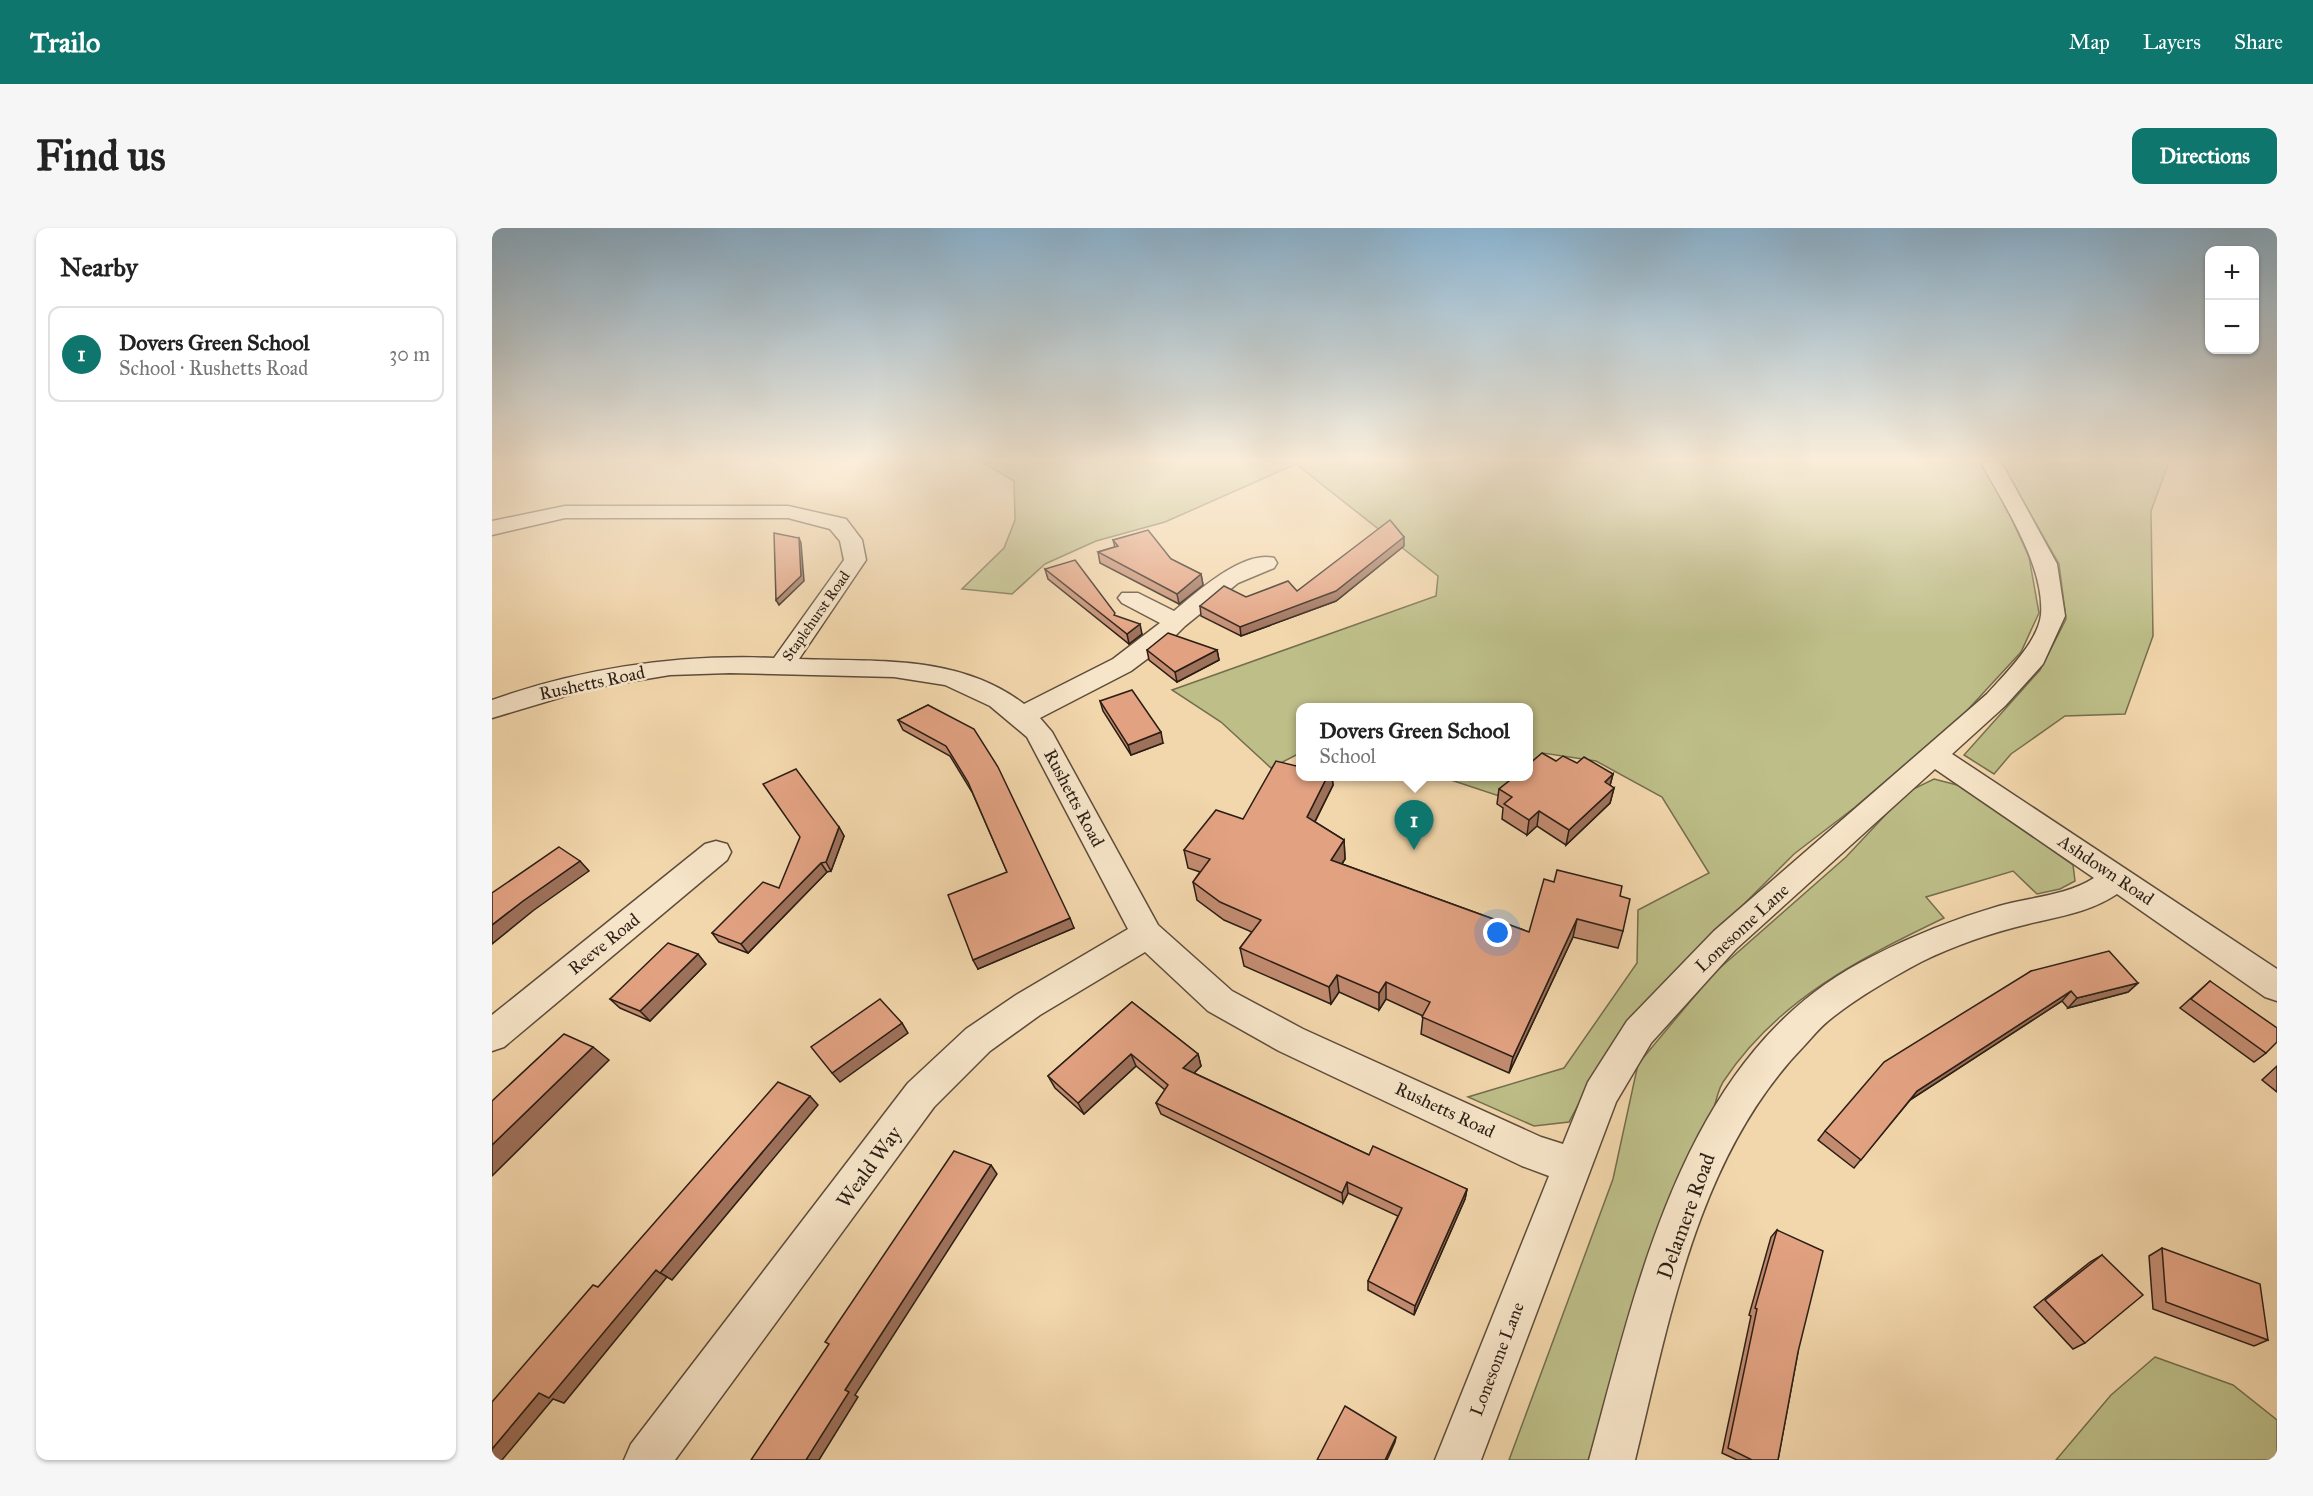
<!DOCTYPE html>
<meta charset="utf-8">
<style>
body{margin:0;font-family:"IM FELL Great Primer",serif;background:#f6f6f6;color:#222}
.controls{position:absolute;right:18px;top:18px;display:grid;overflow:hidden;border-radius:12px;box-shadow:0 2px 4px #0004}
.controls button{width:54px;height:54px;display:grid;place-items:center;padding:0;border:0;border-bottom:2px solid #e0e0e0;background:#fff;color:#222;font:30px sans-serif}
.you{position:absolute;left:1006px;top:705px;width:21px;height:21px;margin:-15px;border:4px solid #fff;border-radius:50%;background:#1a73e8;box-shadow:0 0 0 9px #1a73e833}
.badge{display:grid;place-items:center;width:39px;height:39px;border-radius:50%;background:#0f766e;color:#fff;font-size:20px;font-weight:700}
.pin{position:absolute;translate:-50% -50px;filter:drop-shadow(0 2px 3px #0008)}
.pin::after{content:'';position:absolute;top:32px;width:21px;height:18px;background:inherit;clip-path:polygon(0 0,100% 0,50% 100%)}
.popup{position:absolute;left:804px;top:475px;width:237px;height:78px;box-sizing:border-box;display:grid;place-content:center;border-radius:12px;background:#fff;filter:drop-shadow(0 2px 4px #0005);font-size:20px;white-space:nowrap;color:#767676}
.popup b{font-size:22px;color:#222}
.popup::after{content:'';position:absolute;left:50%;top:100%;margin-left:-12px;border:12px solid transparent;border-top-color:#fff}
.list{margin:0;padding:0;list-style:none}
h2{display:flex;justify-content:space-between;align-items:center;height:78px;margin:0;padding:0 24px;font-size:26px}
h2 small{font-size:20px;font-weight:400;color:#767676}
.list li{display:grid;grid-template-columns:39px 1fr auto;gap:18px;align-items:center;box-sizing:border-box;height:96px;margin:0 12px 12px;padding:0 12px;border:2px solid #e0e0e0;border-radius:12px}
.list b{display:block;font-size:22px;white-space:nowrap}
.list p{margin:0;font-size:20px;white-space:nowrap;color:#767676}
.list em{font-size:20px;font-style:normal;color:#767676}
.map{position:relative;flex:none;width:1785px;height:1232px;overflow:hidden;border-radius:12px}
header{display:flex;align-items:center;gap:36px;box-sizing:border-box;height:84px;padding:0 30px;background:#0f766e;color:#fff}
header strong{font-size:28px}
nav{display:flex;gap:33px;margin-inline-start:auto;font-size:21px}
.intro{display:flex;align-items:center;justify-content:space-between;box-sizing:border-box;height:144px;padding:0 36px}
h1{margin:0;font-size:42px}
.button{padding:15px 27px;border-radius:12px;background:#0f766e;color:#fff;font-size:21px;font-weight:700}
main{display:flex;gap:36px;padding:0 36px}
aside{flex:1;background:#fff;border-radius:12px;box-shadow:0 2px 4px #0004}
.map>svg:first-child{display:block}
</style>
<header>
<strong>Trailo</strong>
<nav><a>Map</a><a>Layers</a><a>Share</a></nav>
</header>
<div class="intro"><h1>Find us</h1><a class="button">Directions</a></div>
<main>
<aside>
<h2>Nearby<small></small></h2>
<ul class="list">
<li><span class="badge">1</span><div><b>Dovers Green School</b><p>School · Rushetts Road</p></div><em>30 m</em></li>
</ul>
</aside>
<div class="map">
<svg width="1785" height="1232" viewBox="0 0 1785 1232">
<rect width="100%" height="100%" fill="#f3d7ac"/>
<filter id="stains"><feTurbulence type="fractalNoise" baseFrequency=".00333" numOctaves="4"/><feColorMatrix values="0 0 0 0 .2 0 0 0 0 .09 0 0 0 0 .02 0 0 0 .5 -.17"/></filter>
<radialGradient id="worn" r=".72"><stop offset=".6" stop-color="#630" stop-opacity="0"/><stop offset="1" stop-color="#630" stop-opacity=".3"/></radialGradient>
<g fill="#bdbe88" stroke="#746e4e" stroke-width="1.5">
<polygon points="490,234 1487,234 1506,261 1537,329 1547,385 1529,424 1470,488 1362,580 1302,626 1223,705 1109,834 1077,894 1042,898 976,869 1072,840 1145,735 1146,682 1217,645 1170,569 1104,533 1051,525 1048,540 1013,570 950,549 1036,548 1036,480 808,480 808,525 779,540 729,494 680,462 944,368 946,348 804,236 673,294 604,313 553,336 520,366 470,361 512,320 523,292 522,253"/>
<polygon points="1509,234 1677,234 1659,283 1661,408 1633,486 1573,488 1519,526 1502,546 1472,527 1548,442 1574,391 1567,336"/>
<path d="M1442,551L1469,558L1581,637L1583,653L1568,661L1545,666L1521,643L1434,669L1452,690C1367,731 1285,772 1231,854C1223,867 1221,888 1217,902L1100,1232H1017L1121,951L1146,836L1221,746L1354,629L1415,564Z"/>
<polygon points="1663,1129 1741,1157 1785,1192 1785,1232 1564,1232 1619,1167"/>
</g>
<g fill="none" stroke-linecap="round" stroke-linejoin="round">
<defs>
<g id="minor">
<path d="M1489,234H1509L1565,336L1573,388L1551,436L1513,478L1460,526L1785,741V773L1773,769L1625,666C1596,685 1568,688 1536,696C1499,705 1463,717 1429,734C1399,750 1368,768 1341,789C1330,797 1321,808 1312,818C1206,927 1178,1089 1143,1232H1097C1147,1050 1194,819 1381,728C1422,707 1463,691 1507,678C1539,669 1573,668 1602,650L1443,541L1244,721L1159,815L1124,874L989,1232H943L1057,948L1030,938L787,823L716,783L653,724L548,787L498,823L442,879L183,1232H132L139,1216L416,855L474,801L524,767L636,701L535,509L498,478L453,457L402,449L238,445L178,447L100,460L0,490V472C92,440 184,426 282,430L352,332L348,313L338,301L296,290H73L0,307V293L73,278H296L354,291L370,312L374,332L307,431C384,434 466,426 532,476L621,431L668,395L630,375L626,370L630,365H646L682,383C705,364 751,322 782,330L785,335L782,340L746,355L693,398L675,416L639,443L548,490L560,504L666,697L740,763L811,801L1049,909L1071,916L1096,854L1135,793L1222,703L1495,466C1512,447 1546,414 1549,387C1553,338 1512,277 1489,234Z"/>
<polygon points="224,613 235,616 239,624 235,632 12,819 0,823 0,787 213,616"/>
</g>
</defs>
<use href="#minor" stroke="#5d4c3b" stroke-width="3"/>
<use href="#minor" fill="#f7e5c9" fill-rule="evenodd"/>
</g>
<g fill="#c28b70" stroke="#2b1e15" stroke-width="1.5">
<polygon points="621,312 679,331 709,346 711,357 687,376 608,335 606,324 623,319"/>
<polygon points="912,318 844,373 749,408 709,388 708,378 805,363"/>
<polygon points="553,341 650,406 637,416 556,351"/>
<polygon points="655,422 725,422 727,432 685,454 657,432"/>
<polygon points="608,473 671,515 639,527 611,483"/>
<polygon points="436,477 582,700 486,741 515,644 480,564 458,528 411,502 406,492"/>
<polygon points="1064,533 1121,546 1118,557 1122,560 1118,575 1074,617 1045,598 1035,607 1010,591 1011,580 1005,576 1007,561"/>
<polygon points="808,549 840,549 841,557 823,594 852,612 853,631 850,636 1037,704 1128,668 1131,703 1126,720 1081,709 1017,845 929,806 931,788 894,771 887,782 847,764 839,776 752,738 748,720 760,704 732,692 705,672 701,654 708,644 696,640 692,622 751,591"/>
<polygon points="347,599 352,608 339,643 335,644 256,725 227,714 220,705 287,660"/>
<polygon points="214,736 158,793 128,780 118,771"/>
<polygon points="1539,743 1646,755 1636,764 1576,780 1570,773 1419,871 1362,940 1326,912 1333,903"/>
<polygon points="1718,753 1774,825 1762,834 1688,780"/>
<polygon points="640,774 706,826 709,838 702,845 877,927 975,961 973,971 922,1087 876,1062 876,1053 906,988 856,965 851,975 669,886 664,875 673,862 644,838 592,886 563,860 556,848"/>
<polygon points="1785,838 1785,864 1770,852"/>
<polygon points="1285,1002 1306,1124 1286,1232 1245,1232 1230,1225 1259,1088 1257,1087 1279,1009"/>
<polygon points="1670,1020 1776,1112 1762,1118 1661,1081 1657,1028"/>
<polygon points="1610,1027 1593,1115 1581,1121 1542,1079 1598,1034"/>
</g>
<g fill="#9e715b" stroke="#2b1e15" stroke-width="1.5">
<polygon points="912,309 912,318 844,373 749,408 748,399"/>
<polygon points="307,310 309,315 312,353 287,377 284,372"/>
<polygon points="709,346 711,357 687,376 685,366"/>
<polygon points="648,396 650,406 637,416 635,406"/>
<polygon points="725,422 727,432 685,454 683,444"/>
<polygon points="669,504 671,515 639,527 636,517"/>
<polygon points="1121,546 1117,561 1113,554"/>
<polygon points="835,549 840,549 841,557 816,607 815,589"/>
<polygon points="1122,560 1118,575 1074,617 1077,602"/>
<polygon points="1047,583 1045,598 1035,607 1037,592"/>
<polygon points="347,599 352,608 339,643 334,634"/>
<polygon points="852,612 853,631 840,650 839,632"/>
<polygon points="88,633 97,643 42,682 0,716 0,697 31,673"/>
<polygon points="329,635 335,644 256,725 249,716"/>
<polygon points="578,690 582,700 486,741 481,732"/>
<polygon points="1085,691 1081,709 1017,845 1021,829"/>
<polygon points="206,726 214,736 158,793 148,783"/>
<polygon points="845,747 847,764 839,776 837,759"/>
<polygon points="894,754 894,771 887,782 887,765"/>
<polygon points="1646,755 1636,764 1576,780 1585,770"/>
<polygon points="1579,763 1570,773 1418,872 1425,863"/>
<polygon points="410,795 416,805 348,854 340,845"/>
<polygon points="101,819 117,832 0,948 0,917"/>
<polygon points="639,826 644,838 592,886 586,875"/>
<polygon points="706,826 709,838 695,852 691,840"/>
<polygon points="318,868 326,877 180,1052 168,1045"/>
<polygon points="499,937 505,946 363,1167 366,1169 327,1232 314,1232 353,1162"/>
<polygon points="855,954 856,965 851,975 850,965"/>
<polygon points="975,961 973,971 922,1087 923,1078"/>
<polygon points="164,1042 175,1049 72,1175 61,1171 10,1232 0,1232 0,1221 47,1165"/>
<polygon points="904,1209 903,1214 895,1232 893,1232"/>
</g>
<g fill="#e2a282" stroke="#2b1e15" stroke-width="1.5">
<polygon points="898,292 912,309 844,363 748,399 708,378 732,358 754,369 796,353 805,363"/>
<polygon points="656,302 679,331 709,346 685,366 606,324 626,318 621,312"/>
<polygon points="282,305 307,310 309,348 284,372"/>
<polygon points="583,332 623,385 622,387 648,396 635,406 553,341"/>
<polygon points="676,405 725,422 683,444 655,422"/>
<polygon points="640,462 669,504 636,517 608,473"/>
<polygon points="436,477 482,501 506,539 578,690 481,732 456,667 515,644 476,554 454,518 406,492"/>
<polygon points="1050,525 1064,533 1071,528 1085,535 1092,529 1121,546 1113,554 1122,560 1077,602 1047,583 1037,592 1012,576 1020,569 1007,561 1022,549 1036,549 1036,537"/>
<polygon points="808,531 808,549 835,549 815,589 852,612 839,632 1037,704 1052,651 1062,654 1065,642 1130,658 1128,668 1138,671 1131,703 1085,691 1021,829 930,789 938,774 894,754 887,765 845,747 837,759 748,720 769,692 728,674 701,654 718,631 692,622 724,582 751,591 784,533 804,538"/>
<polygon points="304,541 347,599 334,634 329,635 249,716 220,705 271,654 287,660 308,609 271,556"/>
<polygon points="67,619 88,633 31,673 0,697 0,665"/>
<polygon points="176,715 206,726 148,783 118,771"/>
<polygon points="1617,723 1646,755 1585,770 1579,763 1425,863 1369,932 1333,903 1392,834 1539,743"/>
<polygon points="1718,753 1785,800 1785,814 1774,825 1699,771"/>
<polygon points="388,771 410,795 340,845 319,819"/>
<polygon points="640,774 706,826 691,840 877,927 881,918 975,961 923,1078 876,1053 910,980 855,954 850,965 664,875 676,857 639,826 586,875 556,848"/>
<polygon points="72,806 101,819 0,917 0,873"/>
<polygon points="286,854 318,868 168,1045 164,1042 57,1170 47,1165 0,1221 0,1174 101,1057 106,1059"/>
<polygon points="462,923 499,937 353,1162 357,1164 314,1232 259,1232 337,1116 333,1114"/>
<polygon points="1285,1002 1331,1023 1306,1124 1286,1232 1260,1232 1236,1220 1265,1081 1263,1080"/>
<polygon points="1670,1020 1768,1056 1776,1112 1674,1074"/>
<polygon points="1610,1027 1651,1067 1593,1115 1553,1072"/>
<polygon points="853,1178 904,1209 893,1232 825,1232"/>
</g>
<linearGradient id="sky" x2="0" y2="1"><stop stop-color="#8bb5d3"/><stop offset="0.57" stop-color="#faedda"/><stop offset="1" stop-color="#faedda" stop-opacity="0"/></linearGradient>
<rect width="1785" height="407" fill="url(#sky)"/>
<g text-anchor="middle" stroke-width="5" stroke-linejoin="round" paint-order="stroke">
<g font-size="15" fill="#2b1e15" stroke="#f7e5c9">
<text transform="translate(324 388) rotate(-55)" y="5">Staplehurst Road</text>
</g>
<g font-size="18" fill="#2b1e15" stroke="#f7e5c9">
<text transform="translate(100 455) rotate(-12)" y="6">Rushetts Road</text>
<text transform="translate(582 570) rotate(62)" y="6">Rushetts Road</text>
<text transform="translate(1614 642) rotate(34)" y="6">Ashdown Road</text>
<text transform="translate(1250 700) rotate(-43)" y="6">Lonesome Lane</text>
<text transform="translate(112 716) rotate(-39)" y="6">Reeve Road</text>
<text transform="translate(953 882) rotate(25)" y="6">Rushetts Road</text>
<text transform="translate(1005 1131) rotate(-69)" y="6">Lonesome Lane</text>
</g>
<g font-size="21" fill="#2b1e15" stroke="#f7e5c9">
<text transform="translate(377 939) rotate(-54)" y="7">Weald Way</text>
<text transform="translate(1194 988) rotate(-70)" y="7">Delamere Road</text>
</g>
</g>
<rect width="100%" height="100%" filter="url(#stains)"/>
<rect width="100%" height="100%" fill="url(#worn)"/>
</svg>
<div class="controls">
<button>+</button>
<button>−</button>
</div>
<div class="you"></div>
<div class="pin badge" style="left:922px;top:622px">1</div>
<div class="popup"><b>Dovers Green School</b>School</div>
</div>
</main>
